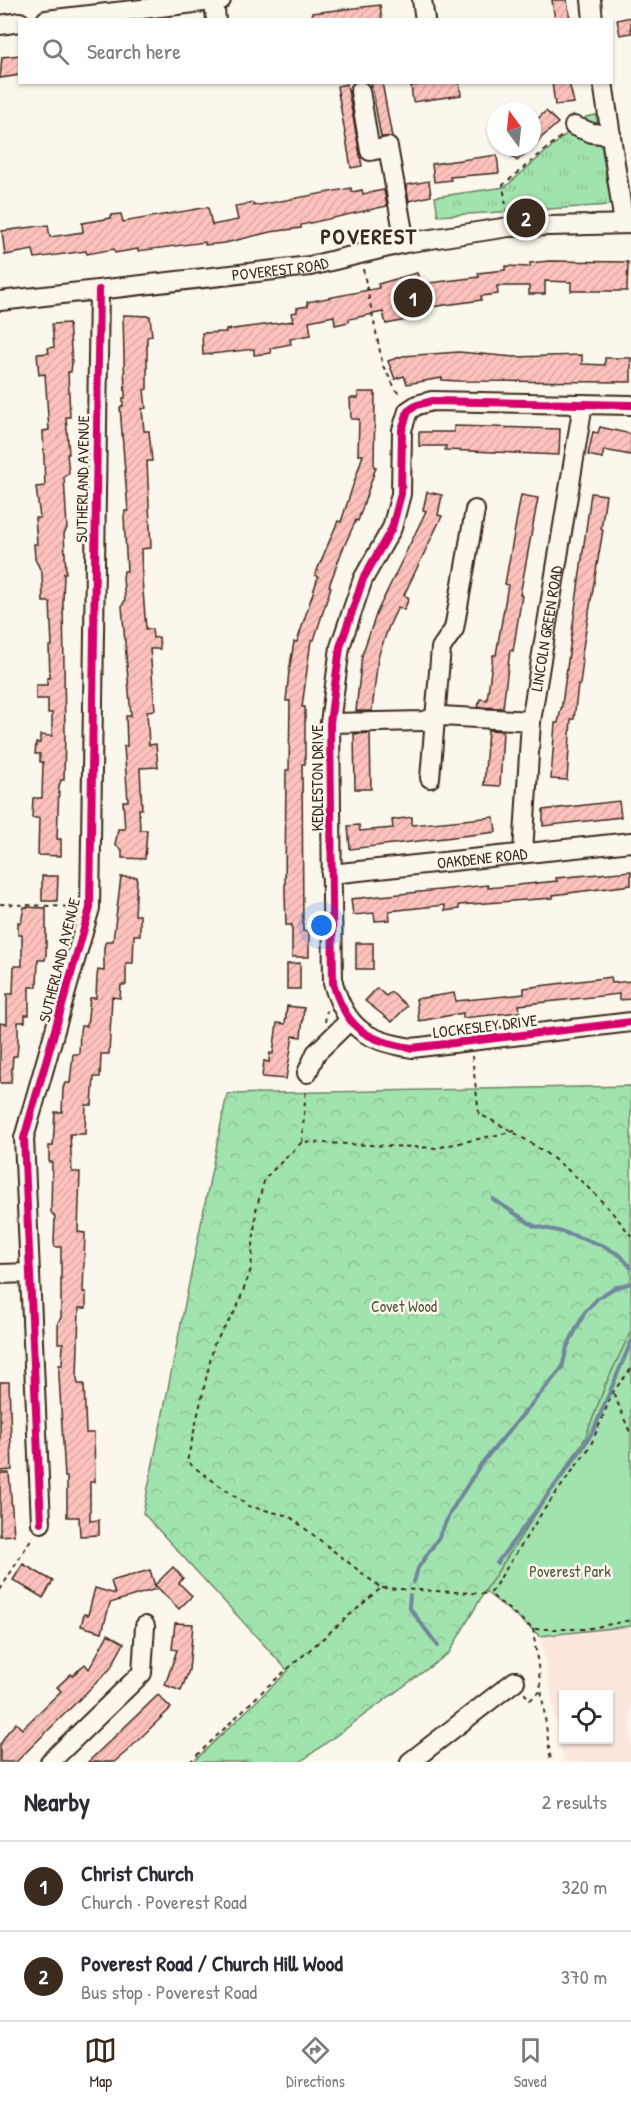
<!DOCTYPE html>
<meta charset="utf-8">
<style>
body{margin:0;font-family:"Patrick Hand",sans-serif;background:#f2f2f3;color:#2b2b33}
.controls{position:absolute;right:18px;bottom:18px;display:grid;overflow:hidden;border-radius:0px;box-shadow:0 2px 4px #0004}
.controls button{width:54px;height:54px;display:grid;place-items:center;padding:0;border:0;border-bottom:2px solid #e1e1e2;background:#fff;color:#2b2b33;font:30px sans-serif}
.compass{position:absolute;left:487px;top:102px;width:54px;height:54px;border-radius:50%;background:#fff;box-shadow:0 2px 4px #0004;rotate:345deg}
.you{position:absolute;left:322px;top:926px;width:21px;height:21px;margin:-15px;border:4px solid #fff;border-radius:50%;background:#1a73e8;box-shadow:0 0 0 9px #1a73e833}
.badge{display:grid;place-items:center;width:39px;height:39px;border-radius:50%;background:#3b2a1e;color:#fff;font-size:20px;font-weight:700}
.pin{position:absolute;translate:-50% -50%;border:3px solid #fff;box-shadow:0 2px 6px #0006}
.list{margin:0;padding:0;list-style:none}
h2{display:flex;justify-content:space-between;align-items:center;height:78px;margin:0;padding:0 24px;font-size:26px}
h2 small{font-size:20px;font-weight:400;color:#7c7c81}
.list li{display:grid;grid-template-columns:39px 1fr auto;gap:18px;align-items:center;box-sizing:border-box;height:90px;padding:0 24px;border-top:2px solid #e1e1e2}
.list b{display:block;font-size:22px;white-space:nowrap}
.list p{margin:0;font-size:20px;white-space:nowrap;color:#7c7c81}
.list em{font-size:20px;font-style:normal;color:#7c7c81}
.icon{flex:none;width:33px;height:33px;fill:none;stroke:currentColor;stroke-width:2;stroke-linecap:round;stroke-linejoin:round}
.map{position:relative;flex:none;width:631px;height:1762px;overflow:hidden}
.search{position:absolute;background:#fff;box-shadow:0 2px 4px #0004;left:18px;right:18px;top:18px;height:66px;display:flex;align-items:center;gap:15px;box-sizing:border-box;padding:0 21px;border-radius:0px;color:#7c7c81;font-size:22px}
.sheet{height:258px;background:#fff}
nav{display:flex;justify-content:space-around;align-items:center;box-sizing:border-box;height:84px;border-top:2px solid #e1e1e2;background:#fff;font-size:16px;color:#7c7c81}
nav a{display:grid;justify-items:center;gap:3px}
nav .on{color:#3b2a1e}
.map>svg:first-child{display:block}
</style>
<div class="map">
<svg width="631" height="1762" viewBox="0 0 631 1762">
<defs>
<pattern id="grass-tufts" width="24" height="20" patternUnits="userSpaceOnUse" patternTransform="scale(1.5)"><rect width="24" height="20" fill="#a1e3ae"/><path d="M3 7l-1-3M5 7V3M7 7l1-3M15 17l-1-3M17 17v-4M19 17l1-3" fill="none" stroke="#8cc395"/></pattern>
<pattern id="forest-crowns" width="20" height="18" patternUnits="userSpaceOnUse" patternTransform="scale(1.5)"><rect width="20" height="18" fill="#a1e3ae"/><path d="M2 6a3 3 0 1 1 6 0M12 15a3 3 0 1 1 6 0" fill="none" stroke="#8cc395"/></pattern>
<pattern id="building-hatch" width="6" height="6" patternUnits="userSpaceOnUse" patternTransform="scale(1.5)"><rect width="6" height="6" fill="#fec2be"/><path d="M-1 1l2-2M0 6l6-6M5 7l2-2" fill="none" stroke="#dba7a3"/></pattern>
</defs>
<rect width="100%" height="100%" fill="#fbf7ec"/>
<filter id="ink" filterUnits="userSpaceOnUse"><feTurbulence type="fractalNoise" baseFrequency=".0167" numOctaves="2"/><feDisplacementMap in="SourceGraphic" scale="12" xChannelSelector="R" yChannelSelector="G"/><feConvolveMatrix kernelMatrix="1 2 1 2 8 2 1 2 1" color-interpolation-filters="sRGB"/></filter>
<g filter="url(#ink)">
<path fill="#fce7de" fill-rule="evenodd" d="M631,1626V1762H564L540,1636ZM564,1694H608V1740H564Z"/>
<polygon fill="url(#grass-tufts)" stroke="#6e8666" stroke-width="1.5" points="596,115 611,205 438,216 435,197 505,187 586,117"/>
<polygon fill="url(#forest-crowns)" stroke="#6e8666" stroke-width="1.5" points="631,1086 631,1331 606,1384 585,1439 485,1591 449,1653 300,1762 193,1762 288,1671 143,1513 227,1094"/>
<polygon fill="#a1e3ae" stroke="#6e8666" stroke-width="1.5" points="631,1331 631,1626 540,1636 485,1591 585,1439 606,1384"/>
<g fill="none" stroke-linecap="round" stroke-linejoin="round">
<g stroke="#71879d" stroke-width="4">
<polyline points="493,1199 534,1226 563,1232 604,1246 621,1256 631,1268"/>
<polyline points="497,1563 582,1449 594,1429 631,1342"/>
<polyline points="414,1582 418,1568 439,1537 451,1511 481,1464 562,1368 567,1347 585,1312 598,1298 614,1288 631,1283"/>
<polyline points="410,1595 409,1607 438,1646"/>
</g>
</g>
<g fill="url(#building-hatch)" stroke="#3b2a1e" stroke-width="1.5">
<polygon points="552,0 567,0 570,20 555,20"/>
<polygon points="380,5 382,20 313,20 312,13"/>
<polygon points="631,17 631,33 620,35 617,20"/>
<polygon points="20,55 20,75 0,78 2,57"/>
<polygon points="371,82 382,82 392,137 381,137"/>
<polygon points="437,82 459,82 461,95 413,102 411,86"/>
<polygon points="552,82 569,82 574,103 555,105"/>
<polygon points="347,84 362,166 351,168 337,86"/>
<polygon points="546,111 558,123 532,146 532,124"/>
<polygon points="504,147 532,147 517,161"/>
<polygon points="497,155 499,173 450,177 451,180 434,182 432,164"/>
<polygon points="429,181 431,196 409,201 406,185"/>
<polygon points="351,188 352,192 362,190 363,194 384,190 387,206 301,225 301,228 270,232 225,243 205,245 205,242 138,251 138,249 115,253 114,249 87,254 86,251 35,258 33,250 5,255 2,231 48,225 50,237 83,232 82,223 111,218 111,215 121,214 123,222 208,207 212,225 238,220 235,206 253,203 254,206"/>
<polygon points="549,261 628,262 627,291 571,291 571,282 545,281 545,294 529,294 529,286 497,286 498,294 481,296 481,300 424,308 424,312 404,311 406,320 386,324 383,312 349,319 349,322 335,325 334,316 309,321 311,335 290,339 291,344 270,348 271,353 254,355 254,349 203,355 202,333 226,332 226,330 293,321 291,313 297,312 297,308 308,306 307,302 379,288 378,284 417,273 421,284 479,277 478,273 505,270 505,266 530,267 530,263"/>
<polygon points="123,315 150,316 152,336 147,337 147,389 144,390 146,408 142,409 144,431 149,431 152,461 147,461 151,548 141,549 142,578 146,629 152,629 153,638 159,637 160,649 150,649 155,710 147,711 149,745 156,744 158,767 140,768 142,809 139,809 140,830 147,830 145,859 122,858 122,850 115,845 118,829 125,829 123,801 128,801 124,746 127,746 126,716 131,716 122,606 125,600 123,578 124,571 127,571 124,517 125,511 128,511 120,407 123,406 123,398 125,398"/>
<polygon points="69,323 72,362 71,372 68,372 70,417 66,417 69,454 67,454 69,473 64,477 67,528 64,534 66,573 64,573 63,601 65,732 64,780 61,780 59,786 57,839 61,839 61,856 38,855 39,818 32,818 33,798 42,798 43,762 40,762 40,754 35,754 36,743 40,743 40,735 52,736 52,713 48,713 48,699 36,699 36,685 47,685 47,678 50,678 49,646 52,646 50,602 43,602 42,573 35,559 34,544 37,544 35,518 40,518 36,487 45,486 43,431 49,430 45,374 39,375 37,354 49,353 48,348 54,347 52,324"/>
<polygon points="459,352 514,357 582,355 582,364 605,365 605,358 631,358 631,382 459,381 442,380 442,378 407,384 404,376 395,379 388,361 403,356"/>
<polygon points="358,392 375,392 374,467 376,467 358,521 356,520 342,551 329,586 331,587 314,640 311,640 302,707 305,707 305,764 302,764 303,931 309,931 309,957 292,957 292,925 286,925 285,894 286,770 289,770 290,701 286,701 289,671 294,642 297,642 318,577 315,575 338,521 341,522 363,455 358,455 359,419 351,419 350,398 358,398"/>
<polygon points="454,426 560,429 559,455 470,451 445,450 446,446 419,446 419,432 454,432"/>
<polygon points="600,427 631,434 631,455 604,450 602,458 588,455 593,432 598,433"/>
<polygon points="427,492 442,495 438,515 442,516 404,595 409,598 404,610 398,607 389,626 378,657 372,711 356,711 362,655 377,612 426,511 423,510"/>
<polygon points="591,493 606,495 601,529 603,530 581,659 583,660 580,685 578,685 574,719 571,719 567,780 551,779 555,723 558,723 562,704"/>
<polygon points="521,495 538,498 520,595 522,595 513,651 510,650 503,708 478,707 480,699 487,700 493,655 496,655 508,585 505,584"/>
<polygon points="488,730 503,731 500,786 484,785"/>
<polygon points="370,733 371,789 355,789 354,734"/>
<polygon points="619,801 621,817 543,826 543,810"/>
<polygon points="412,817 412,825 494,817 496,832 350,849 348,826 359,825 360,831 393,828 392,820"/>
<polygon points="631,871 631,885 553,895 553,898 459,905 459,909 445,911 445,905 389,911 390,920 375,921 374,913 353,915 351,899 488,885 488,888 557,881 556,878"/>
<polygon points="42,876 58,876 57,901 42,901"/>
<polygon points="121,877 137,877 135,915 140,915 140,935 134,935 133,963 126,963 126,985 121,985 120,998 112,997 109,1054 101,1054 100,1077 94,1077 92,1105 86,1105 85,1134 70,1134 72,1172 80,1172 78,1232 85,1233 83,1292 86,1292 86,1308 79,1308 77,1379 78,1384 84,1384 86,1433 94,1433 95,1482 90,1482 90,1521 99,1520 99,1535 80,1536 79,1517 67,1517 67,1477 65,1477 59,1376 59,1365 62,1365 63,1343 58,1343 58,1322 61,1318 61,1247 55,1247 54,1243 55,1217 51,1212 52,1162 49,1162 49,1146 53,1146 55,1112 62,1112 63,1088 65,1083 70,1083 73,1054 79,1054 80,1031 81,1026 87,1026 90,998 96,998 97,976 98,970 104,971 104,947 106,941 113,941"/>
<polygon points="24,907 46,908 46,955 45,960 38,960 37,987 29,987 29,1015 25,1015 25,1022 18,1022 18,1045 17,1056 13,1056 11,1083 0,1083 0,1023 7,1024 7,994 13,994 14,966 22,966 22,935 18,935 18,922 21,923"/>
<rect x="356" y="943" width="17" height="26"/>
<polygon points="300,963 300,989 287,989 287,964"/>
<polygon points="611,977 612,983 631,981 631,999 619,1000 619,994 519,1005 520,1012 463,1018 463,1013 419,1021 416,999 454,993 456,1001 506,996 524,994 524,988"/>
<polygon points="377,988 386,996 391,992 407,1006 392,1022 365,1001"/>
<polygon points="287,1006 304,1008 301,1037 293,1036 286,1079 262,1077 264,1061 269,1062 270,1053 273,1054 277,1023 285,1024"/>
<polygon points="0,1382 9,1382 12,1470 0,1471"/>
<polygon points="0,1473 9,1473 14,1535 0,1536"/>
<polygon points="23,1564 53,1581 43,1598 13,1580"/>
<polygon points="173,1567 183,1578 179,1583 192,1596 179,1609 155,1585"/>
<polygon points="150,1570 156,1589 110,1603 102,1632 81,1626 84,1614 88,1615 95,1588 115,1594 111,1581"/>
<polygon points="175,1623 193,1624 189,1670 181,1691 165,1685 177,1650 172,1649"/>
<polygon points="108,1634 124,1643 110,1669 16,1762 0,1762 0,1745 7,1733 16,1723 22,1729 61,1691 57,1687 71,1674 72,1676 85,1664 89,1669"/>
<polygon points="158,1695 171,1708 126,1752 114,1762 88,1762"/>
</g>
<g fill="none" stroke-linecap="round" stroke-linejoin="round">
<defs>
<g id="minor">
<polyline points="422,0 425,20"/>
<polyline points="591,0 593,20"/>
<polyline points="214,1 216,20"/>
<polyline points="46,20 221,0"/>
<polyline points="0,25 20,22"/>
<polyline points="603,82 624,224"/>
<polyline points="360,91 370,151 388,147 405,243"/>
<polyline points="574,126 592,133 611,135"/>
<path id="s1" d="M0,301L310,266L405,243L509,227L631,224"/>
<path d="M631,405L432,401L417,405L408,411L402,430L401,494L392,528L363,579L340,647L330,723L333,983C346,1029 367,1041 412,1048L631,1022"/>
<polyline points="330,723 424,721 441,716 531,721"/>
<polyline points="430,778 441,648 454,629 475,510"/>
<path id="s2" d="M523,853L531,721L583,404"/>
<path id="s3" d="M331,874L631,842"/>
<polyline points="307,1073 316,1053 350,1020"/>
<polyline points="0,1274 30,1273"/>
<polyline points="41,1523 24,1138 90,908 99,290"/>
<polyline points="50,1762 142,1673 145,1626"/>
<polyline points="410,1762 515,1681"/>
</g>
</defs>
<use href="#minor" stroke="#3b2a1e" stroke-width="22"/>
<g stroke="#3b2a1e" stroke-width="2" stroke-dasharray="4.5 4.5" stroke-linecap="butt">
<polyline points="507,213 503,185 563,135"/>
<polyline points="363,269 383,366 400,397"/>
<polyline points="0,904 75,907"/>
<polyline points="325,1022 327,1010"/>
<path d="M472,1056L479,1114C540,1144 590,1181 631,1236"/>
<polyline points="302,1142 306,1088"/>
<polyline points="631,1369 613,1392 590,1447 543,1511 490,1594 533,1629 586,1629 631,1620"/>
<polyline points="614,1394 631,1435"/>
<polyline points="382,1588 490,1594"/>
<polyline points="0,1590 33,1536"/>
<polyline points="533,1629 551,1762"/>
<polyline points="524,1693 530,1700 541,1691"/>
<polyline points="190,1762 268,1686 381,1588 289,1516 248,1506 187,1462 214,1344 237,1308 251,1269 256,1210 265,1178 302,1142 436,1148 515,1131"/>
</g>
<use href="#minor" stroke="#fbf7ec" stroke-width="18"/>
<defs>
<g id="cycleway">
<path d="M631,405L432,401L417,405L408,411L402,430L401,494L392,528L363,579L340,647L330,723L333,983C346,1029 367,1041 412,1048L631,1022"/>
<polyline points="41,1523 24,1138 90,908 99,290"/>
</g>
</defs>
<use href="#cycleway" stroke="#fbf7ec" stroke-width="11"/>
<use href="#cycleway" stroke="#d6006c" stroke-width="8"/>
</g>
</g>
<g text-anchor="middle" stroke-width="5" stroke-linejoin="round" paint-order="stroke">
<g font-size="16" fill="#3b2a1e" stroke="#fbf7ec">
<text dy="6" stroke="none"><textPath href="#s1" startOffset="282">POVEREST ROAD</textPath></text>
<text transform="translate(82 479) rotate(-89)" y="6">SUTHERLAND AVENUE</text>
<text dy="6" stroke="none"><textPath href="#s2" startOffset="226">LINCOLN GREEN ROAD</textPath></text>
<text transform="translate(317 778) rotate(-90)" y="6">KEDLESTON DRIVE</text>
<text dy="6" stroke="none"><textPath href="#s3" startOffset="152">OAKDENE ROAD</textPath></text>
<text transform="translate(59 960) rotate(-76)" y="6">SUTHERLAND AVENUE</text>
<text transform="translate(485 1026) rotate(-7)" y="6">LOCKESLEY DRIVE</text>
</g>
<g font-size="16" fill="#545842" stroke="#fbf7ec">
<text x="404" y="1312">Covet Wood</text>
<text x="570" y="1577">Poverest Park</text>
</g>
<g font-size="22" font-weight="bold" letter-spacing="1.5" fill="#3b2a1e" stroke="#fbf7ec">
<text x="369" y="244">POVEREST</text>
</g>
</g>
</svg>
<div class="controls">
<button><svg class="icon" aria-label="locate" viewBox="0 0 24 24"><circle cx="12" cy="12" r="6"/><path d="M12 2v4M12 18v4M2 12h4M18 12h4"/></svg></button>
</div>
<svg class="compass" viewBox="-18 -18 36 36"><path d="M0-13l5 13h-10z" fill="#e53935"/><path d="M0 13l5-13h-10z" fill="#7c7c81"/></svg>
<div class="you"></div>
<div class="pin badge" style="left:413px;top:298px">1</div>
<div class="pin badge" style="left:526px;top:218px">2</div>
<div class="search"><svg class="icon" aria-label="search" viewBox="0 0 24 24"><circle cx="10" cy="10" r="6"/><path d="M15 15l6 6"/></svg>Search here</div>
</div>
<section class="sheet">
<h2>Nearby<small>2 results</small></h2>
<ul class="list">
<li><span class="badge">1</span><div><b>Christ Church</b><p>Church · Poverest Road</p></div><em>320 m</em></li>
<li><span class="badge">2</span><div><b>Poverest Road / Church Hill Wood</b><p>Bus stop · Poverest Road</p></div><em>370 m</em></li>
</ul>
</section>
<nav>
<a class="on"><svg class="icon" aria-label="map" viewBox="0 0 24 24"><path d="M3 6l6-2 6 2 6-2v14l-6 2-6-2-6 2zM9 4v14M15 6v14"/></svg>Map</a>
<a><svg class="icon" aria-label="directions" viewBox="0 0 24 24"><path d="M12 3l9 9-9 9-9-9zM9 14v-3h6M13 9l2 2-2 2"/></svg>Directions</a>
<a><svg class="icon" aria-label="saved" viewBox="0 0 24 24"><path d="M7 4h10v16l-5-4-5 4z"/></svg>Saved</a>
</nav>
